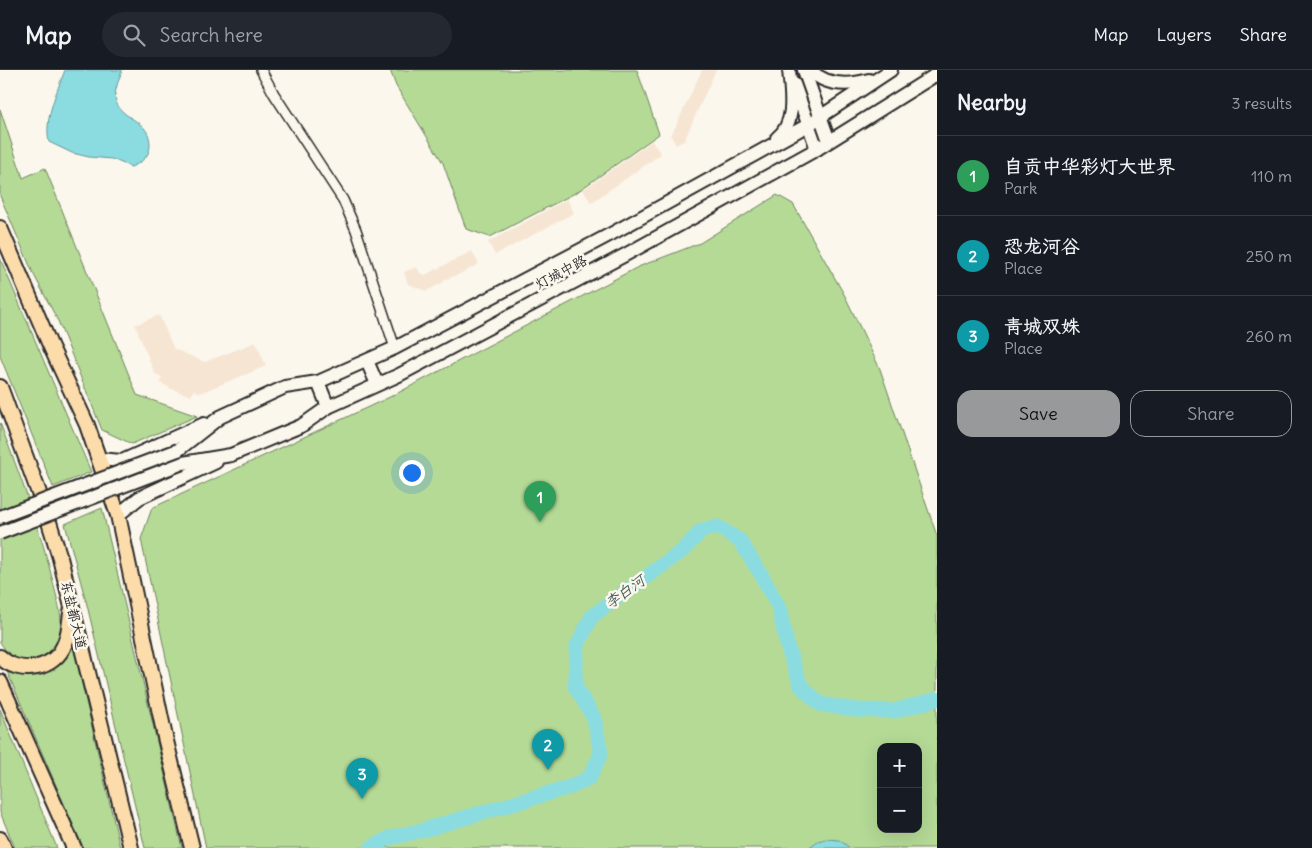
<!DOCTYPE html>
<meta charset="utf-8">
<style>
body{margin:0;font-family:Delius,"LXGW WenKai TC",sans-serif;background:#242831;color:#f1f3f6}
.controls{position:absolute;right:15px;bottom:15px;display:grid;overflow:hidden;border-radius:10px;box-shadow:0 5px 20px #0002}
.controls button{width:45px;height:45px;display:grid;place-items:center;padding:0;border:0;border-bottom:1px solid #363941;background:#171b24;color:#f1f3f6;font:25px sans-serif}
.you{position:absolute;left:411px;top:402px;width:18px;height:18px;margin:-12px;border:4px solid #fff;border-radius:50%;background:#1a73e8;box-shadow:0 0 0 8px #1a73e833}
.badge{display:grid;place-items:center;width:32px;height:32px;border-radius:50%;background:#98999b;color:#fff;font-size:16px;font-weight:700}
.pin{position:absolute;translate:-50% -41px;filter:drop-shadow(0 1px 2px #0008)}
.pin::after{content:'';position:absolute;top:26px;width:18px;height:15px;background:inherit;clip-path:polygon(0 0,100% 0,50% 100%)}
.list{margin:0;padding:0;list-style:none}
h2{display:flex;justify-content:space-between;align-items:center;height:65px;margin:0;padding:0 20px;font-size:21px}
h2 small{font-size:16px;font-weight:400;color:#9ea1a6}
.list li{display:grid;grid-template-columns:32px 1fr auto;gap:15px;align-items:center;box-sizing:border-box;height:80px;padding:0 20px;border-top:1px solid #363941}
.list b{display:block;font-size:19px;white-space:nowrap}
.list p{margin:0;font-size:16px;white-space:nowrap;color:#9ea1a6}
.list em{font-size:16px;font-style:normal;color:#9ea1a6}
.actions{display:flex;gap:10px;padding:15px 20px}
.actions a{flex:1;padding:11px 0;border:1px solid #98999b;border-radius:15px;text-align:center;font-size:18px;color:#98999b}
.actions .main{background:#98999b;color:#111}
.icon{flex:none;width:28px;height:28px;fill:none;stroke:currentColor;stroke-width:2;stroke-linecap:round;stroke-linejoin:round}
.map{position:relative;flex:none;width:937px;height:778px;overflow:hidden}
header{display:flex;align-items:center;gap:30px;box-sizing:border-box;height:70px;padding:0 25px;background:#171b24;border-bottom:1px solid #363941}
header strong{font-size:24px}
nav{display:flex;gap:28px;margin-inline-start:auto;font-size:18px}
.search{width:350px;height:45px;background:#242831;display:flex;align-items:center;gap:12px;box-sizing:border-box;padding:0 18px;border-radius:28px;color:#9ea1a6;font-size:19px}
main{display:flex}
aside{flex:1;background:#171b24}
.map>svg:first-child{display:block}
</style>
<header>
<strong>Map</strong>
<div class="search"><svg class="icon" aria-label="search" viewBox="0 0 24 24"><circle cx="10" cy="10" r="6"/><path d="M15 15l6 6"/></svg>Search here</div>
<nav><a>Map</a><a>Layers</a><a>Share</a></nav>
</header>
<main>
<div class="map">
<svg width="937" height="778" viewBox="0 0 937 778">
<rect width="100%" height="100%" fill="#fbf7ec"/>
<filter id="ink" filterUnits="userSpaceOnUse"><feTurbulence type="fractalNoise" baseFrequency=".02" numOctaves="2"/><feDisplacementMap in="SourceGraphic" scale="10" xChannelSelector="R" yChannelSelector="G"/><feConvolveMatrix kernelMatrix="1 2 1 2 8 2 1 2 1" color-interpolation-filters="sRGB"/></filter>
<g filter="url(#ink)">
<g fill="#f6e5d3">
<polygon points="702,0 717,0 715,2 684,71 676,75 670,64 673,62"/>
<polygon points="652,71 661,84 591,133 583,120"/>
<polygon points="567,129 574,143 495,185 488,172"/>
<polygon points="472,181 479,194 462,203 444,210 444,212 426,221 408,214 404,202 417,197 420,203 425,205"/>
<polygon points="159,245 174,279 205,292 256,272 266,296 200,323 194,320 191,326 169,318 169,317 160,313 162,307 155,304 135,255"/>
</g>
<g fill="#b4da96" stroke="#708260" fill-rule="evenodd">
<polygon points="390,0 637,0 659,64 577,122 490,167 466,159 443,93 396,16"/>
<polygon points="0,39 23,108 45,98 137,325 197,346 132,374 102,360 58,251 33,203 0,126"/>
<path d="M777,125L793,134L845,226L857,251L880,299L937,466V778H206L141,469L152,438L394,325L638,197L700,173ZM881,677H918V759H881Z"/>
<polygon points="0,188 91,402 53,417 0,286"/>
<path d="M0,353C20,406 41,460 54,516C58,533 65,554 59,572C54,585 43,590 30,592C15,594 7,583 0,572Z"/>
<polygon points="102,438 182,778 145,778 87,535 65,454"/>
<path d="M73,575L120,778H83L6,599C42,607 52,606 73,575Z"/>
<polygon points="0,639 57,778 15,778 0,742"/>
</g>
<g fill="#8bdce1" stroke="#659598">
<path d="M65,0H122C119,11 112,23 117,34C125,51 150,50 150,75C150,87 140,93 131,97L112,89L89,87L72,83L49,72C44,48 57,22 65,0Z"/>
<polygon points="826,769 839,770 850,778 808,778 818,771"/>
</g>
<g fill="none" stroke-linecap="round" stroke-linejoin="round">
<polyline stroke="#8bdce1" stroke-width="15" points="371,778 389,768 423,760 573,716 590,707 601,683 594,648 575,616 577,576 592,546 682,481 702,460 718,457 740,471 761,504 779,538 788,579 801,616 820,634 856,640 894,641 937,629"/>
<defs>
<polyline id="minor" points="261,0 274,24 343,130 356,160 395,278"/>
<g id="secondary">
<polyline points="804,0 829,71"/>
<path d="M810,0C826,16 848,16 869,10"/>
<polyline points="794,14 817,79"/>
<path d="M777,68C797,52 791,23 789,0"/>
<polyline points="367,291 377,314"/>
<polyline points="318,312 328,337"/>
<polyline points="178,380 220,347 285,317 318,312 395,278 611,164 808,55 891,0"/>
<polyline points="99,389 122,391 204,354"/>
<polyline points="183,393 231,385 301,356 328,337 399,305 625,185 817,79 937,4"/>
<polyline points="118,445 139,428 216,392"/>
</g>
<g id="trunk">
<polyline points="0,158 50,275 87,355 118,445 165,667 192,778"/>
<polyline points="0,317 46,442 60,488 131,778"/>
<path d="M0,587C20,606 55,600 65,573C69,564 70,552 71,542"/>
<polyline points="0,612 74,778"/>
<polyline points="0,769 4,778"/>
</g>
</defs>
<use href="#minor" stroke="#2b2b2b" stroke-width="12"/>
<use href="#secondary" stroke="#2b2b2b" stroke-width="16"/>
<use href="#trunk" stroke="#2b2b2b" stroke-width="18"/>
<use href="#minor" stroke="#fbf7ec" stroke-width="9"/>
<use href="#secondary" stroke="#fbf7ec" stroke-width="12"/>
<use href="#trunk" stroke="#fddcac" stroke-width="14"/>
<defs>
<g id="secondary-bridge">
<polyline points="0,447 178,380"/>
<polyline points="0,463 183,393"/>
</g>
</defs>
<use href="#secondary-bridge" stroke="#2b2b2b" stroke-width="16" stroke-linecap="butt"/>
<use href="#secondary-bridge" stroke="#fbf7ec" stroke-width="12"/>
</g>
</g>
<g text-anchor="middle" stroke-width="5" stroke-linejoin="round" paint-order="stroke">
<g font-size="14" fill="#2b2b2b" stroke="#fbf7ec">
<text transform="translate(561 202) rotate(-28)" y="5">灯城中路</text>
<text transform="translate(74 545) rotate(77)" y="5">东盐都大道</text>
</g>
<g font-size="15" font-style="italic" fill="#435758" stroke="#fbf7ec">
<text transform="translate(625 522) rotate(-36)" y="5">李白河</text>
</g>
</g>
</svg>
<div class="controls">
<button>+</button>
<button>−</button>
</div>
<div class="you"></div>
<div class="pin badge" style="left:540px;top:452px;background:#2e9e5b">1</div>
<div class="pin badge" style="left:548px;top:700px;background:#0f9aa8">2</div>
<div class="pin badge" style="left:362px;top:729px;background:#0f9aa8">3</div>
</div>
<aside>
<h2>Nearby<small>3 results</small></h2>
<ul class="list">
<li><span class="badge" style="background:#2e9e5b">1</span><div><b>自贡中华彩灯大世界</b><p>Park</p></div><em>110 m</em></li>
<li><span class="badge" style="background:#0f9aa8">2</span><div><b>恐龙河谷</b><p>Place</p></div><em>250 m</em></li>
<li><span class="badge" style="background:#0f9aa8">3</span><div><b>青城双姝</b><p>Place</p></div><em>260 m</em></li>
</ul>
<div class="actions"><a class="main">Save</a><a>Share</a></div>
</aside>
</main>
